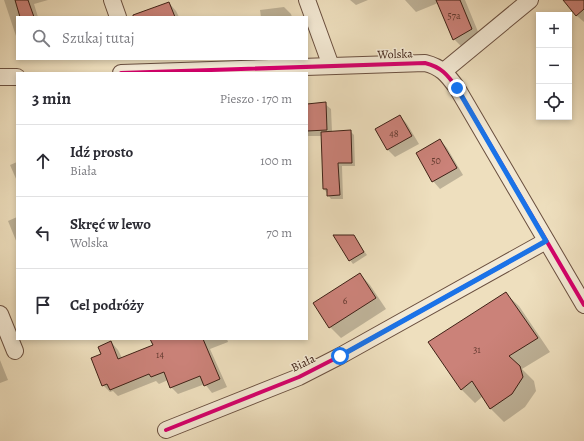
<!DOCTYPE html>
<html lang="pl">
<meta charset="utf-8">
<style>
body{margin:0;font-family:Alegreya,serif;background:#f2f2f3;color:#2b2b33}
.controls{position:absolute;right:12px;top:12px;display:grid;overflow:hidden;border-radius:0px;box-shadow:0 2px 6px #0003}
.controls button{width:36px;height:36px;display:grid;place-items:center;padding:0;border:0;border-bottom:1px solid #e1e1e2;background:#fff;color:#2b2b33;font:20px sans-serif}
.stop{position:absolute;width:12px;height:12px;margin:-9px;border:3px solid #1a73e8;border-radius:50%;background:#fff}
.stop.end{background:#1a73e8;border-color:#fff;box-shadow:0 1px 4px #0008}
.list{margin:0;padding:0;list-style:none}
h2{display:flex;justify-content:space-between;align-items:center;height:52px;margin:0;padding:0 16px;font-size:17px}
h2 small{font-size:13px;font-weight:400;color:#7c7c81}
.list li{display:grid;grid-template-columns:26px 1fr auto;gap:12px;align-items:center;box-sizing:border-box;height:72px;padding:0 16px;border-top:1px solid #e1e1e2}
.list b{display:block;font-size:15px;white-space:nowrap}
.list p{margin:0;font-size:13px;white-space:nowrap;color:#7c7c81}
.list em{font-size:13px;font-style:normal;color:#7c7c81}
.icon{flex:none;width:22px;height:22px;fill:none;stroke:currentColor;stroke-width:2;stroke-linecap:round;stroke-linejoin:round}
.map{position:relative;flex:none;width:584px;height:441px;overflow:hidden}
.search{position:absolute;background:#fff;box-shadow:0 2px 6px #0003;left:16px;top:16px;width:292px;height:44px;display:flex;align-items:center;gap:10px;box-sizing:border-box;padding:0 14px;border-radius:0px;color:#7c7c81;font-size:15px}
.panel{position:absolute;background:#fff;box-shadow:0 2px 6px #0003;left:16px;top:72px;width:292px;height:268px;border-radius:0px}
.map>svg:first-child{display:block}
</style>
<div class="map">
<svg width="584" height="441" viewBox="0 0 584 441">
<rect width="100%" height="100%" fill="#eedfbe"/>
<filter id="stains"><feTurbulence type="fractalNoise" baseFrequency=".005" numOctaves="4"/><feColorMatrix values="0 0 0 0 .2 0 0 0 0 .09 0 0 0 0 .02 0 0 0 .5 -.17"/></filter>
<radialGradient id="worn" r=".72"><stop offset=".6" stop-color="#630" stop-opacity="0"/><stop offset="1" stop-color="#630" stop-opacity=".3"/></radialGradient>
<g fill="#0003">
<polygon points="4,0 48,0 34,4 38,17 17,17 17,39"/>
<polygon points="350,0 368,0 356,5"/>
<polygon points="405,0 465,0 481,39 464,49 454,39 438,3 416,12"/>
<polygon points="564,0 584,0 584,22 576,15"/>
<polygon points="169,3 176,11 179,17 148,17"/>
<polygon points="284,7 291,14 292,17 261,17 260,10"/>
<polygon points="325,104 331,109 332,132 350,131 354,135 355,166 342,166 343,199 331,199 324,189 322,136 307,136 307,105"/>
<polygon points="400,116 407,124 419,144 395,157 388,150 376,130"/>
<polygon points="440,140 447,148 463,175 440,189 433,181"/>
<polygon points="17,162 17,181 10,165"/>
<polygon points="17,217 17,243 8,221"/>
<polygon points="353,236 367,255 353,264 350,260"/>
<polygon points="360,274 370,285 386,309 341,338 330,327"/>
<polygon points="505,293 519,306 550,352 522,369 534,381 536,391 525,407 504,422 491,409 483,396 475,403 461,389"/>
<polygon points="151,339 227,339 228,342 210,349 227,387 212,393 205,384 178,394 171,387 168,380 159,384 156,381 118,396 113,391 110,392 103,385 102,354 111,342 118,350 122,358 154,346"/>
<polygon points="0,360 8,380 0,383"/>
</g>
<g fill="#cb8279" stroke="#3f2116">
<polygon points="15,0 28,0 34,17 20,17"/>
<polygon points="436,0 460,0 472,29 453,40"/>
<polygon points="563,0 584,0 584,9 576,16"/>
<polygon points="169,2 175,17 133,17 133,15"/>
<polygon points="326,102 327,130 307,131 307,104"/>
<polygon points="400,115 412,136 387,150 375,129"/>
<polygon points="351,130 352,163 338,163 340,195 327,196 327,189 323,189 321,132"/>
<polygon points="440,139 457,168 432,182 416,153"/>
<polygon points="333,235 354,235 364,252 349,261"/>
<polygon points="360,273 376,298 329,328 313,303"/>
<polygon points="506,292 538,338 509,356 520,366 523,377 512,394 490,409 472,381 461,390 428,342"/>
<polygon points="150,339 203,339 220,379 204,386 200,376 170,388 164,372 151,377 149,374 110,390 107,384 102,386 91,358 101,354 98,347 111,341 118,359 153,345"/>
</g>
<g fill="none" stroke-linecap="round" stroke-linejoin="round">
<defs>
<g id="minor">
<polyline points="112,0 118,17"/>
<polyline points="307,0 331,66"/>
<polyline points="444,71 530,0"/>
<path d="M121,73L425,63C441,67 447,74 457,88L584,305"/>
<polyline points="0,77 17,77"/>
<polyline points="0,314 15,351"/>
<polyline points="166,430 299,377 340,356 546,241"/>
</g>
</defs>
<use href="#minor" stroke="#6b5040" stroke-width="18"/>
<use href="#minor" stroke="#f4ead5" stroke-width="16"/>
<defs>
<g id="cycleway">
<path d="M121,73L425,63C441,67 447,74 457,88L584,305"/>
<polyline points="166,430 299,377 340,356 546,241"/>
</g>
</defs>
<use href="#cycleway" stroke="#f4ead5" stroke-width="6"/>
<use href="#cycleway" stroke="#d6006c" stroke-width="4"/>
</g>
<g fill="none" stroke-linecap="round" stroke-linejoin="round">
<polyline stroke="#1a73e8" stroke-width="5" points="340,356 546,241 457,88"/>
</g>
<g text-anchor="middle" stroke-width="3" stroke-linejoin="round" paint-order="stroke">
<g font-size="10" fill="#62392f">
<text x="454" y="19">57a</text>
<text x="394" y="137">48</text>
<text x="436" y="164">50</text>
<text x="345" y="304">6</text>
<text x="477" y="353">31</text>
<text x="160" y="358">14</text>
</g>
<g font-size="12" fill="#3f2116" stroke="#f4ead5">
<text transform="translate(395 54) rotate(-2)" y="4">Wolska</text>
<text transform="translate(303 363) rotate(-26)" y="4">Biała</text>
</g>
</g>
<rect width="100%" height="100%" filter="url(#stains)"/>
<rect width="100%" height="100%" fill="url(#worn)"/>
</svg>
<div class="controls">
<button>+</button>
<button>−</button>
<button><svg class="icon" aria-label="locate" viewBox="0 0 24 24"><circle cx="12" cy="12" r="6"/><path d="M12 2v4M12 18v4M2 12h4M18 12h4"/></svg></button>
</div>
<div class="stop" style="left:340px;top:356px"></div>
<div class="stop end" style="left:457px;top:88px"></div>
<div class="search"><svg class="icon" aria-label="search" viewBox="0 0 24 24"><circle cx="10" cy="10" r="6"/><path d="M15 15l6 6"/></svg>Szukaj tutaj</div>
<section class="panel">
<h2>3 min<small>Pieszo · 170 m</small></h2>
<ul class="list">
<li><svg class="icon" aria-label="ahead" viewBox="0 0 24 24"><path d="M12 20V5M6 11l6-6 6 6"/></svg><div><b>Idź prosto</b><p>Biała</p></div><em>100 m</em></li>
<li><svg class="icon" aria-label="left" viewBox="0 0 24 24"><path d="M17 20v-9H6M10 6l-5 5 5 5"/></svg><div><b>Skręć w lewo</b><p>Wolska</p></div><em>70 m</em></li>
<li><svg class="icon" aria-label="arrive" viewBox="0 0 24 24"><path d="M6 21V4h12l-3 4 3 4H6"/></svg><div><b>Cel podróży</b></div></li>
</ul>
</section>
</div>
